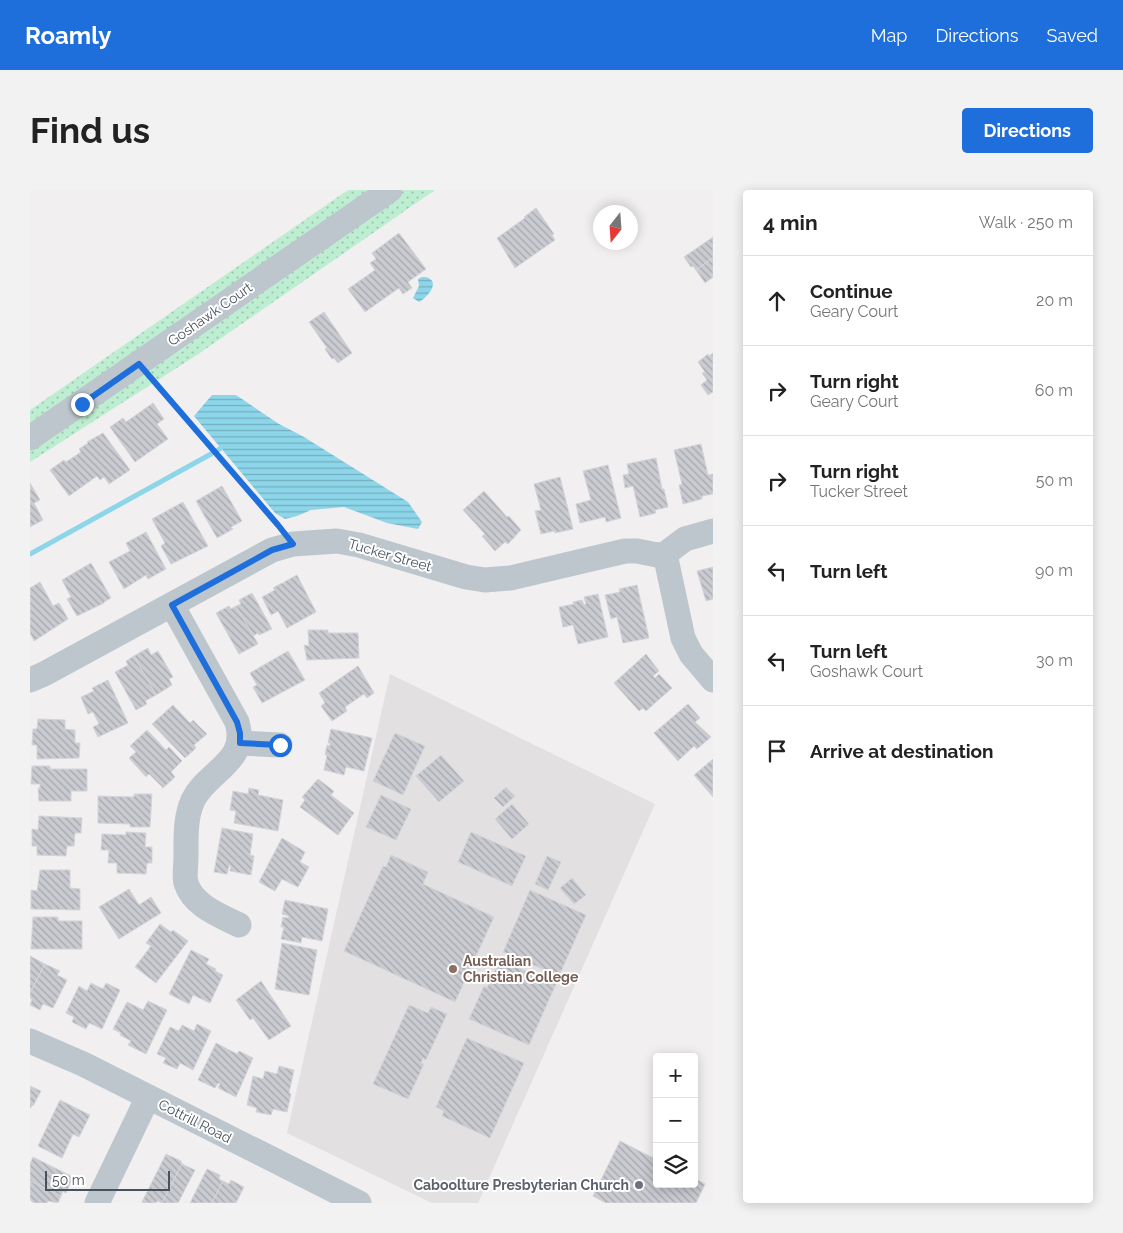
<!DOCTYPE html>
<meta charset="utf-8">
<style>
body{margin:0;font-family:Raleway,sans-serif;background:#f2f2f2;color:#222}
.controls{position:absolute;right:15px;bottom:15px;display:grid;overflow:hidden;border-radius:5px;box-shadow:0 2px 12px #0003}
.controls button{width:45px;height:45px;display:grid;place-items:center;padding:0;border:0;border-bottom:1px solid #e0e0e0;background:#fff;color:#222;font:25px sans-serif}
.compass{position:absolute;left:563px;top:15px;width:45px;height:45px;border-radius:50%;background:#fff;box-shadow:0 2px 12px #0003;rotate:197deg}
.scale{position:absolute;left:15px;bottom:12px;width:125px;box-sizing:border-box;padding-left:5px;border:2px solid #47525c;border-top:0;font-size:14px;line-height:18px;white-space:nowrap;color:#47525c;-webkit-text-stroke:4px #fff;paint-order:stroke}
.stop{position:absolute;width:15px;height:15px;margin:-11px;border:4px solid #1e6fdc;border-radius:50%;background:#fff}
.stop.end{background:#1e6fdc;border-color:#fff;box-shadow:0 1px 5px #0008}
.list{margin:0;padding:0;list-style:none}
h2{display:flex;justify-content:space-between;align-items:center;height:65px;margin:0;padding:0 20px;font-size:21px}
h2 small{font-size:16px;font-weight:400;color:#767676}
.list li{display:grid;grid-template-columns:32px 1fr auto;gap:15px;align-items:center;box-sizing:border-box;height:90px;padding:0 20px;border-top:1px solid #e0e0e0}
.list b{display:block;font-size:19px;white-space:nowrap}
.list p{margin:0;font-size:16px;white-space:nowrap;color:#767676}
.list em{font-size:16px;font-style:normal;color:#767676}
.icon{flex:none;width:28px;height:28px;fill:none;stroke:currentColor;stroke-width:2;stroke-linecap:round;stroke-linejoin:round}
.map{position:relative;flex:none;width:683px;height:1013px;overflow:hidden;border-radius:5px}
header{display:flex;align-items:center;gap:30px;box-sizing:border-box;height:70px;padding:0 25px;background:#1e6fdc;color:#fff}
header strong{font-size:24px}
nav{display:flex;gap:28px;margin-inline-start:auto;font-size:18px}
.intro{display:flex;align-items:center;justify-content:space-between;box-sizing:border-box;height:120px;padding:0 30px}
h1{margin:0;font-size:35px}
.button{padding:12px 22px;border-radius:5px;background:#1e6fdc;color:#fff;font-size:18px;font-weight:700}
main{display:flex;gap:30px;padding:0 30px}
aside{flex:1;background:#fff;border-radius:5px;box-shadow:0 2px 12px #0003}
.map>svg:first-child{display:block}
</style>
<header>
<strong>Roamly</strong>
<nav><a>Map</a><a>Directions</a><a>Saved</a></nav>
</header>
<div class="intro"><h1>Find us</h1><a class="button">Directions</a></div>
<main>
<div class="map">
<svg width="683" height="1013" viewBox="0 0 683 1013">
<defs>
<pattern id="grass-dots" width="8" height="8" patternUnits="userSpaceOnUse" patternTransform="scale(1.25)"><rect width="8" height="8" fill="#beeed1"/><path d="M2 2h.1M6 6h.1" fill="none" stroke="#9cc3ad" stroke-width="1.8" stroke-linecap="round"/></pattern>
<pattern id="water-rules" width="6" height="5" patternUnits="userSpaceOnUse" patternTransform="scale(1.25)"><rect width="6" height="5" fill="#8dd5e9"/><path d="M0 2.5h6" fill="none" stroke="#75afc0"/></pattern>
<pattern id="building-back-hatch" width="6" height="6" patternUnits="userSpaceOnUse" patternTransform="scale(1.25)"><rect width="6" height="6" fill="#c9cbd1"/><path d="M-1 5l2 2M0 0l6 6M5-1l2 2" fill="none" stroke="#a5a7ad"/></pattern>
</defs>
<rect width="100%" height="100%" fill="#f1efef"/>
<polygon fill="#e2e0e1" points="360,484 625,614 448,1013 402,1013 257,943"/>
<g fill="url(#grass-dots)">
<polygon points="318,0 346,0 0,239 0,220"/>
<polygon points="374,0 405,0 167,165 0,272 0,259"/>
</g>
<g fill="url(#water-rules)">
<path d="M392,87C395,87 398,87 400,89C409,95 395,109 389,112L383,108L389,96L388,89Z"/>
<polygon points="182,205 206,205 249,234 274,247 378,312 392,332 388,339 357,333 314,317 281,320 267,326 255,329 245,323 164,226"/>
</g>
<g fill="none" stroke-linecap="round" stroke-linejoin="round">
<g stroke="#8dd5e9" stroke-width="5">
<polyline points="188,260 191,258"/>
<polyline points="0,364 181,264"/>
</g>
</g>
<g fill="url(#building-back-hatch)" stroke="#d3d5da">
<polygon points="506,18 524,44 522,45 525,50 485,78 467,48 495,28 494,27"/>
<polygon points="369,43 396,79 378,92 382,98 373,104 369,98 335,122 318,99 345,80 340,73 346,69 342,63"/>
<polygon points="683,47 683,68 666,80 663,76 661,77 654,67"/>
<polygon points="683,68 683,87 675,93 666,80"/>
<polygon points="294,122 322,163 308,173 304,168 302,169 295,159 297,158 279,132"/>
<polygon points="683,163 683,202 678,205 671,195 677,190 672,183 675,182 668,172 678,164 679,166"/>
<polygon points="123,213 134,229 127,234 138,249 105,272 80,237 93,228 96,232"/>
<polygon points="73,243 100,280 79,294 74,287 70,290 67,286 39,306 20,280 34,270 36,272 51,262 49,259 58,253 57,252"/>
<polygon points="671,254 678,285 683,284 683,304 672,306 672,309 653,314 649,295 652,294 644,260"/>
<polygon points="626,268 632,299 634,299 638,317 625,320 626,323 610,327 603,296 595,298 593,285 599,284 597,274"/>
<polygon points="578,275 591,328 576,332 575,327 550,333 546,314 561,310 553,281"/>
<polygon points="530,287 543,339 525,343 524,341 511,344 505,321 511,320 504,294"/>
<polygon points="0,293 10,310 4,313 13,330 0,337"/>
<polygon points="192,296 212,331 201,337 203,339 187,348 166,311"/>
<polygon points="454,301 477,327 479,326 491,340 478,354 475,352 465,361 452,346 455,344 433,320"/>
<polygon points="153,312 178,356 141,374 131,356 135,353 122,329"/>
<polygon points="116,342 136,379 118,389 116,385 94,399 79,372 100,361 96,353"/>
<polygon points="61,373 81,408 74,412 74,413 47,426 37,409 41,407 32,390"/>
<polygon points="683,377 683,409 676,411 667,381"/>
<polygon points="267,385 286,422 257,438 248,421 241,425 232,407 245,400 243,398 252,393 255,393 254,392"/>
<polygon points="10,392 23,416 29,413 38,429 4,451 0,443 0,398"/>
<polygon points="607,395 619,448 593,453 587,427 581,429 575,405 590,402 589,399"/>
<polygon points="222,403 242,439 229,445 228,443 223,446 206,416 211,414 209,410"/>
<polygon points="568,404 578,447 548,454 543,435 533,437 529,417 544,414 543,412 552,410 554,415 556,414 554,407"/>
<polygon points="199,416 201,419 206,416 228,454 209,464 186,423"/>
<polygon points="278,440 298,440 298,443 328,443 329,468 277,470 274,455 279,456"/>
<polygon points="118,458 121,465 128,461 143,487 139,489 142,495 126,505 104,466"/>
<polygon points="258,461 275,490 232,513 223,497 227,495 220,483"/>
<polygon points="616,464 629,481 623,486 625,488 629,484 642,498 616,521 613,518 609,521 584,493"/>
<polygon points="104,466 126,505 115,511 117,514 106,520 85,482 98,475 96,471"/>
<polygon points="328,476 344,503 337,508 334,504 315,517 317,521 302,531 291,516 295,513 289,503"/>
<polygon points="78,490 98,533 68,547 63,537 69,534 63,522 58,524 51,507 64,501 62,498"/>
<polygon points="658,514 670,528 665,532 681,547 667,559 664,556 648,571 624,543"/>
<polygon points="143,515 160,533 163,530 177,544 164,555 166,558 155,568 122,534"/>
<polygon points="8,529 35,530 35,539 45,540 45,553 50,553 49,568 7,569 7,555 2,555 3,539 7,539"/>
<polygon points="301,539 342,548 334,581 316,577 314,585 294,580 297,565 295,565 297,555 300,556 300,553 298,553"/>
<polygon points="117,540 136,560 139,557 152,571 141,582 145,587 133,598 119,584 116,587 99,568 106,562 100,556"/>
<polygon points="365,543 395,556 373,605 343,591"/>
<polygon points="411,565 434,591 409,612 386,586"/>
<polygon points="683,569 683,607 664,585"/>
<polygon points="2,576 20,576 20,579 57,579 57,601 41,601 41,611 9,611 8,598 10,598 10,594 1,594"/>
<polygon points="288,589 304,601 301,605 324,623 308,645 270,617 275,610 272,607"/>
<polygon points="476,597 485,606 473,617 464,608"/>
<polygon points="219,598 229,600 228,605 253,610 248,641 204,633 206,621 200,620 203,601 218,604"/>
<polygon points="104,604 122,604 120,637 100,637 100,634 68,633 68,606 104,607"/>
<polygon points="351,605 381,619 366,650 336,637"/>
<polygon points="482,614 499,634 482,649 465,629"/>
<polygon points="9,626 52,628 51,643 45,643 44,656 37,656 36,666 7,665 7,656 2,656 2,639 8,640"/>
<polygon points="192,638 223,644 220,665 224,666 221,685 200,681 201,676 199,676 197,684 184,682"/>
<polygon points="96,642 116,643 115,657 122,657 122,673 117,673 116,684 87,683 87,673 78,673 79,660 71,660 72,644 96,645"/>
<polygon points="441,642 496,666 482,696 428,672"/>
<polygon points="252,648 275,662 270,672 279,677 268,697 252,689 245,701 229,692"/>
<polygon points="361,665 398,682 393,694 464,727 425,812 314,761 353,676 356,677"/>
<polygon points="517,666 531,672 518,700 505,694"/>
<polygon points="10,680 40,680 40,698 50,699 50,720 1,719 1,700 7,701"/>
<polygon points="542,688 556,705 544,714 530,698"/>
<polygon points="99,699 109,715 121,707 131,723 89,749 69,717"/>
<polygon points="500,700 556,725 529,786 473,762"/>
<polygon points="255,710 298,719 292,751 272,747 271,753 251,749 254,737 251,737 253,727 258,728 259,726 252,724"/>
<polygon points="3,727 28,727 28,731 52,731 52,759 1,759"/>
<polygon points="130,734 141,742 143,740 158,751 126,793 105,777 121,756 116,753"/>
<polygon points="252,753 287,760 279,805 245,799"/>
<polygon points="161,760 179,769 176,774 186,779 185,781 193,785 180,813 163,805 159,814 139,804"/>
<polygon points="0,766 15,774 0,803"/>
<polygon points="470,770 526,794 499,855 439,829 454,796 457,798"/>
<polygon points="15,774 30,781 27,785 37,790 23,818 13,814 10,820 0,815 2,809 0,808 0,803"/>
<polygon points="231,791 261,836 239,850 223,828 220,830 206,810"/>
<polygon points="61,793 73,799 76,793 90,800 72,839 59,833 56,839 42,832 44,827 36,823 49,796 57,801"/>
<polygon points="118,811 137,820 116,864 98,855 101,851 90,845 91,843 83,839 97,812 113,820"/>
<polygon points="379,815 398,823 401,817 417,824 396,870 393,868 391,873 394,874 378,909 343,894"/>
<polygon points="167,834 181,841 163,880 150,873 147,879 133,873 136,868 127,864 140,837 149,841 152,835 164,841"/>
<polygon points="437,848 494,873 460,948 412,926 414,921 406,917"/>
<polygon points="186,853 207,864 209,861 223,868 206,907 188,898 190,894 188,893 185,898 168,890"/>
<polygon points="249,876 264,880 259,903 261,904 257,922 243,919 241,925 226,922 227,918 217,915 223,886 233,889 235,881 247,884"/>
<polygon points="0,896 11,901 3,916 2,915 0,919"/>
<polygon points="30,910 60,925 49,947 43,944 32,968 8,956"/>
<polygon points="590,951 627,970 627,994 664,994 664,988 675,994 666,1013 576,1013 563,1006"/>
<polygon points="136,964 151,971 152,974 132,1013 127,1011 126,1013 114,1013 112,1012"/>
<polygon points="3,967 43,987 36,1003 33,1001 31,1006 0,991 0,974"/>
<polygon points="152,974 165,980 148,1013 132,1013"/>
<polygon points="177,979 190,985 189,989 193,991 182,1013 160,1013"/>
<polygon points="201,990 214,997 206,1013 182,1013 193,991 199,994"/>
<polygon points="0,991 31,1006 28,1013 18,1011 17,1013 3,1013 0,1011"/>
</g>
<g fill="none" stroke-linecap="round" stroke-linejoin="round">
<polyline stroke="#77cba2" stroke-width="3" stroke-dasharray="4 2.5" stroke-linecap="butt" points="121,187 251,338"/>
<g stroke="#bdc6cd" stroke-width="25">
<polyline points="0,248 360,0"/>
<polyline points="635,364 653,448 661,464 683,490"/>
<path d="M142,415L207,532C219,572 178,580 163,610C155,628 156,647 156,667C156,675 154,686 156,693C163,716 191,726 209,735"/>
<polyline points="0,490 14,484 242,360 263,354 307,351 329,355 436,387 455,390 480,388 595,361 607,361 627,365 635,364 655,349 683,341"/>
<polyline points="210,553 250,555"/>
<polyline points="0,851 53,874 329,1013"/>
<polyline points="67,1013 118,907"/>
</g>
</g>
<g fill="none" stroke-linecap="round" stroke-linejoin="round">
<polyline stroke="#1e6fdc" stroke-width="6" points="52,214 109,174 248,335 263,354 242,360 142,415 207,532 210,543 210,553 250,555"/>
</g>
<circle fill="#8d6e63" stroke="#fff" stroke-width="2" cx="423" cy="779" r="5"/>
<circle fill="#6b7280" stroke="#fff" stroke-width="2" cx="609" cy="995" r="5"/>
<g text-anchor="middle" stroke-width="4" stroke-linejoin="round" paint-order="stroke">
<g font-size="14" fill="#47525c" stroke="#fff">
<text transform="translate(180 124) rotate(-35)" y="5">Goshawk Court</text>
<text transform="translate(360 365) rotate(16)" y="5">Tucker Street</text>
<text transform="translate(165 931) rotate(27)" y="5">Cottrill Road</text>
</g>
<g font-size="14" font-weight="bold" fill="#785e54" stroke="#fff" text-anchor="start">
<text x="433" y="776">Australian<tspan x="433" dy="16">Christian College</tspan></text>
</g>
<g font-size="14" font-weight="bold" fill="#5b616d" stroke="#fff" text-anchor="end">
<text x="599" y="1000">Caboolture Presbyterian Church</text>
</g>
</g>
</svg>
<div class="controls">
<button>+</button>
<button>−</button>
<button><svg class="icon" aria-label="layers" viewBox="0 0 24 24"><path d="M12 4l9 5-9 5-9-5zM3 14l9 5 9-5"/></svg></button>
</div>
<svg class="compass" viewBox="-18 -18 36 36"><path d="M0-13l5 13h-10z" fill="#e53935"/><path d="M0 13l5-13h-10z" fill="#767676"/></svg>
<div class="scale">50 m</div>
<div class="stop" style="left:250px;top:555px"></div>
<div class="stop end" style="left:52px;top:214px"></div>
</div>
<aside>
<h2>4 min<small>Walk · 250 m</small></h2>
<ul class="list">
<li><svg class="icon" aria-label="ahead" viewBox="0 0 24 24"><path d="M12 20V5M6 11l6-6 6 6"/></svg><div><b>Continue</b><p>Geary Court</p></div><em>20 m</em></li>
<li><svg class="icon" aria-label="right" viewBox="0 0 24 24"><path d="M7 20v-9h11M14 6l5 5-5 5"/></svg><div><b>Turn right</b><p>Geary Court</p></div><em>60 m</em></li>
<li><svg class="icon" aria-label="right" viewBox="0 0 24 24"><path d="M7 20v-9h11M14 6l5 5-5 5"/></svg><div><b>Turn right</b><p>Tucker Street</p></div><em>50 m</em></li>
<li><svg class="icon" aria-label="left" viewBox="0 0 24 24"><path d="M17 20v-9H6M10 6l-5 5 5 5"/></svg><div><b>Turn left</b></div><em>90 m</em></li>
<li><svg class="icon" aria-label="left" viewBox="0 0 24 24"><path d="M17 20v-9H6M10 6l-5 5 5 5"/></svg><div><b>Turn left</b><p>Goshawk Court</p></div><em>30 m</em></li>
<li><svg class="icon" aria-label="arrive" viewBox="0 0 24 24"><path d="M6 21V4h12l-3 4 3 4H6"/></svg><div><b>Arrive at destination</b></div></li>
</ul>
</aside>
</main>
